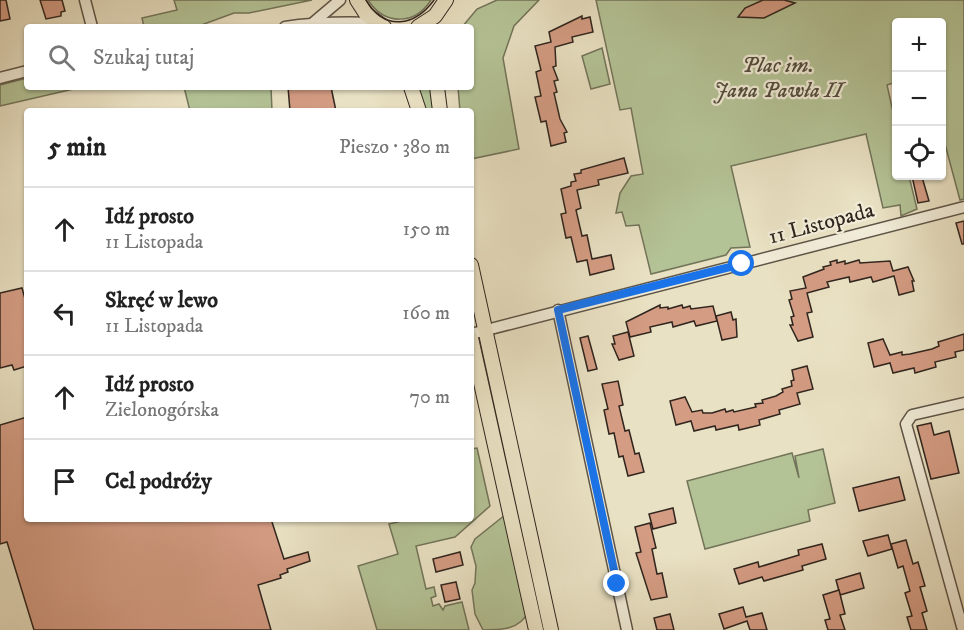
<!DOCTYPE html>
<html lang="pl">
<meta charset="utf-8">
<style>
body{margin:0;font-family:"IM FELL DW Pica",serif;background:#f2f2f2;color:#222}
.controls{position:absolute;right:18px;top:18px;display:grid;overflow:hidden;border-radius:6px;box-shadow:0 2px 4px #0004}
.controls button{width:54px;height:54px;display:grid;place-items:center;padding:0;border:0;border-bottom:2px solid #e0e0e0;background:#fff;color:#222;font:30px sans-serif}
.stop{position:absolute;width:18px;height:18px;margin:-14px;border:4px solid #1a73e8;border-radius:50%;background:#fff}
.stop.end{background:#1a73e8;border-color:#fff;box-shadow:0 2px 6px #0008}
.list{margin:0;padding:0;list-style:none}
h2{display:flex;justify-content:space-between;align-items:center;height:78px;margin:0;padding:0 24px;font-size:26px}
h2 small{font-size:20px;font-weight:400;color:#767676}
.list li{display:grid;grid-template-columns:39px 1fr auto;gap:18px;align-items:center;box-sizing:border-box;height:84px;padding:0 24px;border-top:2px solid #e0e0e0}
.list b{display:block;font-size:22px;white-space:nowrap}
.list p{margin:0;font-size:20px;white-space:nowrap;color:#767676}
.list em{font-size:20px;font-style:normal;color:#767676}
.icon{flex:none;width:33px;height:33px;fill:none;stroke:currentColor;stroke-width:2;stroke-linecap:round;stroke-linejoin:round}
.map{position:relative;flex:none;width:964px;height:630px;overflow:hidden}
.search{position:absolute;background:#fff;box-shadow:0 2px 4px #0004;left:24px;top:24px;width:450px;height:66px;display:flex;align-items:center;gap:15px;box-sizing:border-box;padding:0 21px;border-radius:6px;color:#767676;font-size:22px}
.panel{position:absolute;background:#fff;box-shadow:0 2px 4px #0004;left:24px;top:108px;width:450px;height:414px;border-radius:6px}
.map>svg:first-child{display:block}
</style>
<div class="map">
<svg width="964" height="630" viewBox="0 0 964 630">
<rect width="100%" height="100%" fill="#e9e1c3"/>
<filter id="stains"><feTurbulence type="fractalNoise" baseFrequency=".00333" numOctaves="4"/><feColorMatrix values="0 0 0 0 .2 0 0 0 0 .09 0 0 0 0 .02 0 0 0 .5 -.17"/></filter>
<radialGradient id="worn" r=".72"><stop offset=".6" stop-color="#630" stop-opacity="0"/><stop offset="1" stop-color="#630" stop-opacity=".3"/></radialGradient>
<g fill="#b4c396" stroke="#72745a" stroke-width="1.5">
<polygon points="174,0 312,0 249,13 234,13 196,27 144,27 142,18 177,10"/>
<path d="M368,0H431C415,25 385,26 368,0Z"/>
<polygon points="497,0 539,0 514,26 503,58 519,149 471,159 471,111 460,111 458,87 471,87 471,27 462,27 477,9"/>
<polygon points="596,0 964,0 964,199 960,200 942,133 942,22 896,22 896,82 887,85 896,125 896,176 909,176 917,209 901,216 900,205 883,208 866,134 731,166 750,247 731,248 726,255 651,274 639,225 626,226 622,212 616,213 620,193 631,176 643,174 631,108 620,110"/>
<polygon points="602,48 610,84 591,89 582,56"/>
<polygon points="27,78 27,87 82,87 0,106 0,85"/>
<polygon points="184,87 271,87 272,111 190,111"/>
<polygon points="416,87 432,87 435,111 424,111"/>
<polygon points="477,448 490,506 455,537 416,546 426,589 434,587 436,596 431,598 433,606 439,604 443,610 445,606 462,602 469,630 377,630 358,566 398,554 389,524 410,519 471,519 471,449"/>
<polygon points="823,449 835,503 808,510 810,521 705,549 687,481 792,453 799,478 795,456"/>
<path d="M505,515L528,612C520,630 500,630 483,630L475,614L472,590L475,583L476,566L471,547L475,539Z"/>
</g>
<g fill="#d49c83" stroke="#30251e" stroke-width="1.5">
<polygon points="0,0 6,0 10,19 0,21"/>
<polygon points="40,0 62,0 65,11 61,12 61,16 46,19"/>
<polygon points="763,0 784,0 795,3 764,18 738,17 745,8"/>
<polygon points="582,16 582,19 590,17 593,32 572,37 573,42 555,47 556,66 553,67 558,80 554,81 557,92 554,93 560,119 567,132 564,133 566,142 551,146 546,121 541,122 535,97 541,96 536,72 541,70 535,46 551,42 549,32"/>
<polygon points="288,87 331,87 336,111 290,111"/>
<polygon points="624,158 628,173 598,180 599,185 577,190 581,208 576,210 582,236 587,235 592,259 611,255 614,269 590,275 587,260 577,262 571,237 566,238 561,214 566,213 561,189 571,186 571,182 576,181 574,174 581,173 581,170"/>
<polygon points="912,176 922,177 929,201 918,203"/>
<polygon points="964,221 964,244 962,244 956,223"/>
<polygon points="837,260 837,263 845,261 845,264 859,260 860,263 890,261 893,271 908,267 914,281 912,281 914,291 899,295 894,276 873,282 871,277 850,282 849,277 827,282 829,287 807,293 812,312 807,313 813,337 798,341 790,325 793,325 791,317 794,316 789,300 792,299 790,291 806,288 803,277 824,269 823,267 831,265 830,262"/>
<polygon points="22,288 27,306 27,366 14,370 12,365 0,368 0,293"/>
<polygon points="660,305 660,308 668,307 668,309 682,305 683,308 690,306 691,309 713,306 717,321 696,326 694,321 673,327 672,322 650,327 651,332 630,337 626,322"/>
<polygon points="731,312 733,320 736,319 737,337 722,340 716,316"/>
<polygon points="628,332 634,356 619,360 612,344 615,344 613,336"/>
<polygon points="964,334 964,350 955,352 956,357 935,362 936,367 915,373 914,368 893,373 890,363 874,367 868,343 883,339 890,355 902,352 902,355 910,354 932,349 939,346 938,342"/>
<polygon points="588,336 597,369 588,371 580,338"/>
<polygon points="807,366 813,389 797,393 800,404 779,410 780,414 759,420 760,425 739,430 738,425 716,430 715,426 694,431 691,421 676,425 670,401 685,397 692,412 702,410 703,413 712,413 725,409 726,412 733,410 734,412 756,407 755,404 763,403 762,400 776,396 783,392 782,389 792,386 791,381 794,380 792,370"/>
<polygon points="618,381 623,405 619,406 625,431 629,430 635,454 639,453 644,472 628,476 623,456 619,457 614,433 609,434 604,410 608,409 602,384"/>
<polygon points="27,417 27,519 271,519 284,559 308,552 310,561 287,569 288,572 280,575 281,578 258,585 271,630 34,630 7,542 0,544 0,425"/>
<polygon points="931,423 934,435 949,431 959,473 931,479 917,426"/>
<polygon points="899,477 905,500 859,511 853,488"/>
<polygon points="673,508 676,523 653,529 649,514"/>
<polygon points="650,523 656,548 652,549 657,574 662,573 667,597 651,600 636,553 641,552 635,527"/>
<polygon points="888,535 892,549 868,556 863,541"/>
<polygon points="906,540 913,564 918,562 925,586 920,587 927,611 922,613 927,630 911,630 907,617 912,616 905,593 910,591 903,566 898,568 891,544"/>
<polygon points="822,544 826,559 802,566 803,570 764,581 762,577 739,584 734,569 758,562 759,567 799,555 798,550"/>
<polygon points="460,552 463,565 436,572 433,559"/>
<polygon points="860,573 864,588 840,595 836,580"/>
<polygon points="456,582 460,599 445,602 441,585"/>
<polygon points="839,590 845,614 840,615 845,630 828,630 825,620 830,619 823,595"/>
<polygon points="743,607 746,617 762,613 767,630 750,630 747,621 724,629 719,614"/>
<polygon points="670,614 674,630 657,630 654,618"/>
</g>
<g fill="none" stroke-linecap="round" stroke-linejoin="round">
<defs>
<g id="minor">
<polyline points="85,0 92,27"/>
<polyline points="314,22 340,0"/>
<path d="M285,27C315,22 346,22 376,23"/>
<polyline points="0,78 27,71"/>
<polyline points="558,310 627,630"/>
<polyline points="471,334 964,207"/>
<polyline points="963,630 906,424 912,415 964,403"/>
</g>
<g id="major">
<polyline points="357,0 366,14 384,27"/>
<polyline points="418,27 435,16 446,0"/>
<polyline points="411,87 419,111"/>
<polyline points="437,87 440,111"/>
<polyline points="471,265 551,630"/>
<polyline points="471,338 536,630"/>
</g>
</defs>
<use href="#minor" stroke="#5e5447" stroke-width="13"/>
<use href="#major" stroke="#30251e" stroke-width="16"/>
<use href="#minor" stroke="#f1ecd8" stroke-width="10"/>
<use href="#major" stroke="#e9e1c3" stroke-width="14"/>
<path stroke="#30251e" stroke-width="1.5" d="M366,0C385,32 415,26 434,0"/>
</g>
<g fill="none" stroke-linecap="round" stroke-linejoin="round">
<polyline stroke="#1a73e8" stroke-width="8" points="617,584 558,310 742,264"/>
</g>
<g text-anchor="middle" stroke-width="4.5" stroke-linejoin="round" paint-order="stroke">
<g font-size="22" font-style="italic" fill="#514c3c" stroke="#f1ecd8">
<text x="778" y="72">Plac im.<tspan x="778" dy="25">Jana Pawła II</tspan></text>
</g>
<g font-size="22" fill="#30251e" stroke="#f1ecd8">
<text transform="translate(821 222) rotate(-15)" y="8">11 Listopada</text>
</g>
</g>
<rect width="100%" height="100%" filter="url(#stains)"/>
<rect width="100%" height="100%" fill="url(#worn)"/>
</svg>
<div class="controls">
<button>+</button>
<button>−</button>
<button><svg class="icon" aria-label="locate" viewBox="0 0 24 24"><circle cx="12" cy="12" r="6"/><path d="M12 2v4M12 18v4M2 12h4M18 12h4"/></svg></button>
</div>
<div class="stop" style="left:742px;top:264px"></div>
<div class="stop end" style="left:617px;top:584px"></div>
<div class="search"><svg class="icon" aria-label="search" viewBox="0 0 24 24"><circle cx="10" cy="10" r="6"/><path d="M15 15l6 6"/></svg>Szukaj tutaj</div>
<section class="panel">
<h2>5 min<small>Pieszo · 380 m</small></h2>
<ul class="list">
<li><svg class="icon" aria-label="ahead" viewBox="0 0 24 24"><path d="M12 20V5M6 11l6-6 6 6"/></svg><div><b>Idź prosto</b><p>11 Listopada</p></div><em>150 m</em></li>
<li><svg class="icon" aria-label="left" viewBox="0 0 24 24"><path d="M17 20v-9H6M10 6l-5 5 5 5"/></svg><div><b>Skręć w lewo</b><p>11 Listopada</p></div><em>160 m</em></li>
<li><svg class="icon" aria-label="ahead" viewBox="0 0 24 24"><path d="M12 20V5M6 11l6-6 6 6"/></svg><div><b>Idź prosto</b><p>Zielonogórska</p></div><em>70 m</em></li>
<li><svg class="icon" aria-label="arrive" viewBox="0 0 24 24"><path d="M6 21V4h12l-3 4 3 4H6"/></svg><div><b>Cel podróży</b></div></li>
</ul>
</section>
</div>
